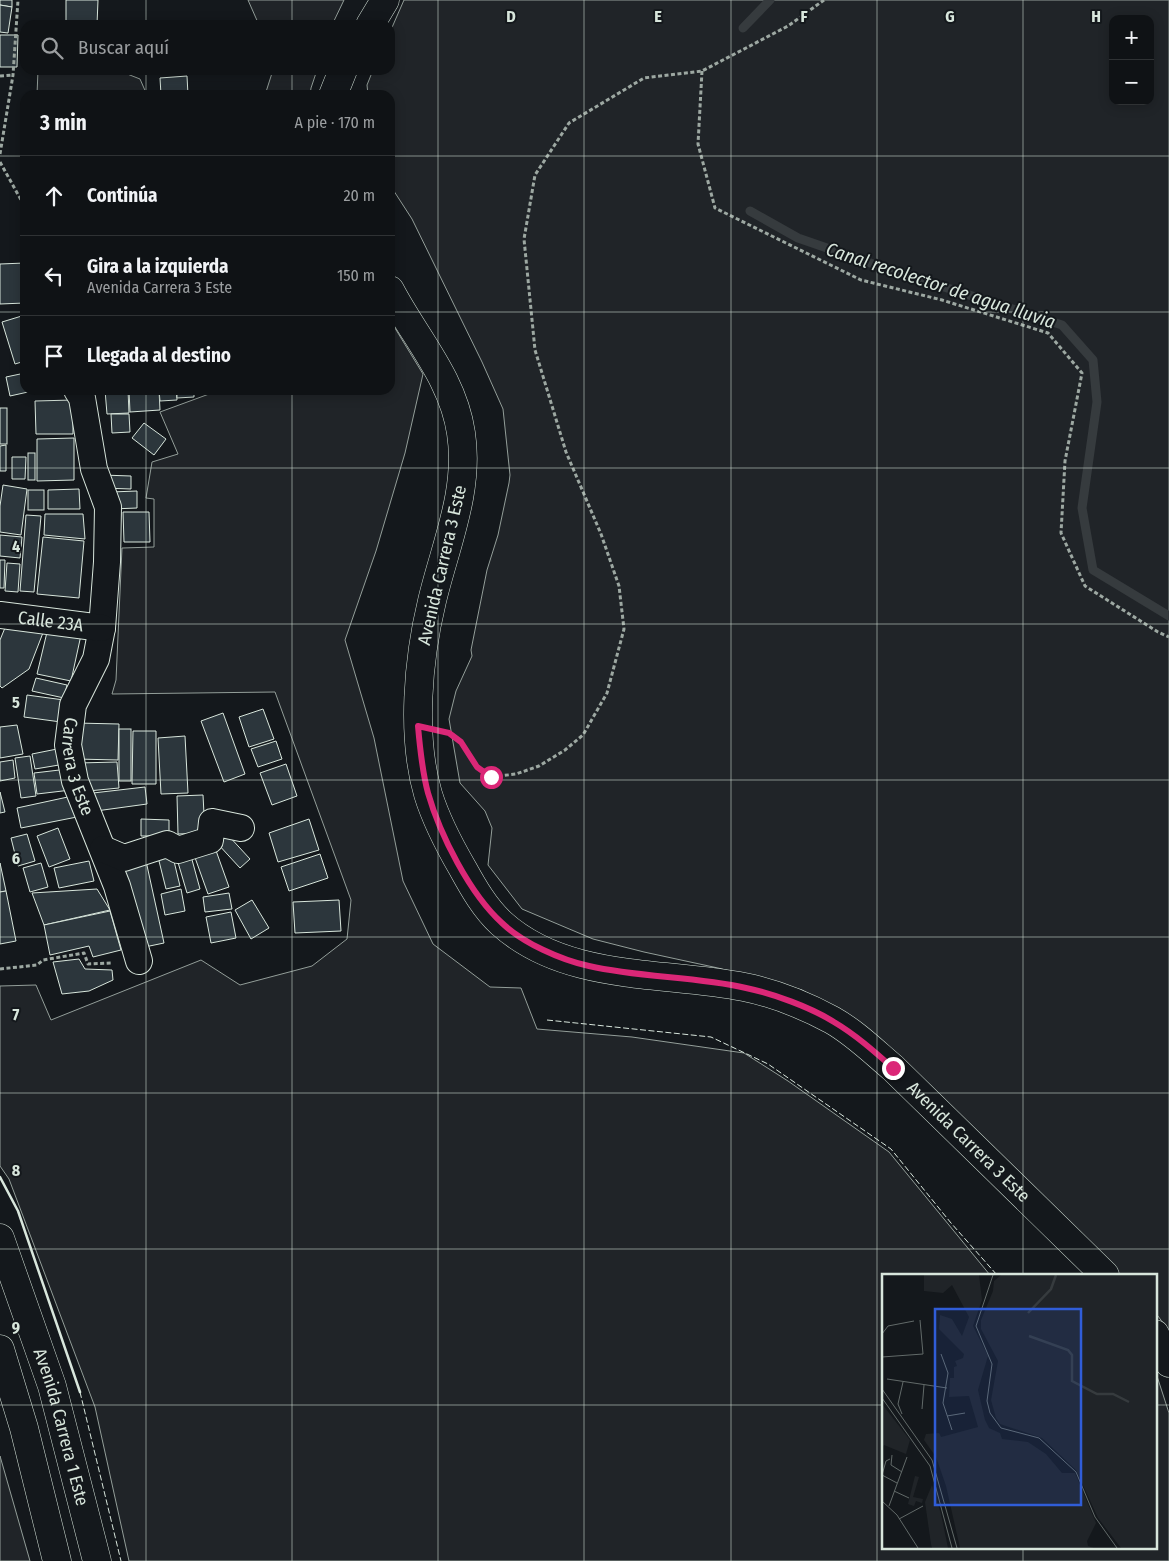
<!DOCTYPE html>
<html lang="es">
<meta charset="utf-8">
<style>
body{margin:0;font-family:"Fira Sans Condensed",sans-serif;background:#181b1e;color:#f1f3f6}
.controls{position:absolute;right:15px;top:15px;display:grid;overflow:hidden;border-radius:10px;box-shadow:0 2px 12px #0003}
.controls button{width:45px;height:45px;display:grid;place-items:center;padding:0;border:0;border-bottom:1px solid #2f3234;background:#0f1215;color:#f1f3f6;font:25px sans-serif}
.stop{position:absolute;width:15px;height:15px;margin:-11px;border:4px solid #db2777;border-radius:50%;background:#fff}
.stop.end{background:#db2777;border-color:#fff;box-shadow:0 1px 5px #0008}
.list{margin:0;padding:0;list-style:none}
h2{display:flex;justify-content:space-between;align-items:center;height:65px;margin:0;padding:0 20px;font-size:21px}
h2 small{font-size:16px;font-weight:400;color:#9b9ea0}
.list li{display:grid;grid-template-columns:32px 1fr auto;gap:15px;align-items:center;box-sizing:border-box;height:80px;padding:0 20px;border-top:1px solid #2f3234}
.list b{display:block;font-size:19px;white-space:nowrap}
.list p{margin:0;font-size:16px;white-space:nowrap;color:#9b9ea0}
.list em{font-size:16px;font-style:normal;color:#9b9ea0}
.icon{flex:none;width:28px;height:28px;fill:none;stroke:currentColor;stroke-width:2;stroke-linecap:round;stroke-linejoin:round}
.map{position:relative;flex:none;width:1169px;height:1561px;overflow:hidden}
.search{position:absolute;background:#0f1215;box-shadow:0 2px 12px #0003;left:20px;top:20px;width:375px;height:55px;display:flex;align-items:center;gap:12px;box-sizing:border-box;padding:0 18px;border-radius:15px;color:#9b9ea0;font-size:19px}
.panel{position:absolute;background:#0f1215;box-shadow:0 2px 12px #0003;left:20px;top:90px;width:375px;height:305px;border-radius:15px}
.map>svg:first-child{display:block}
</style>
<div class="map">
<svg width="1169" height="1561" viewBox="0 0 1169 1561">
<rect width="100%" height="100%" fill="#14181c"/>
<g fill="#202428" stroke="#939e99" fill-rule="evenodd">
<polygon points="248,0 344,0 332,25 259,25"/>
<path d="M404,0H1169V1331L1155,1312V1275H1121L1075,1234L858,1021L802,990L718,968L644,952L593,939L522,909L488,865L492,828L485,811L460,783L449,719L456,691L472,656L471,650L487,570L498,535L509,483L510,475L503,409L482,362L412,219L390,185V95H368L367,85L373,70H390V32ZM1113,19H1150V101H1113Z"/>
<polygon points="38,70 117,70 140,79 147,95 37,95"/>
<polygon points="273,70 317,70 311,88 310,95 265,95"/>
<polygon points="390,320 423,374 405,453 376,551 345,640 374,738 403,881 433,944 490,987 521,988 537,1029 632,1037 744,1053 788,1081 889,1152 990,1275 883,1275 883,1547 1155,1547 1155,1370 1169,1413 1169,1561 129,1561 95,1407 9,1179 0,1166 0,986 36,985 51,1020 201,960 240,985 312,966 347,939 351,900 275,692 112,694 116,680 122,548 154,547 154,499 146,498 152,462 178,454 160,412 220,390 390,390"/>
<polygon points="0,1456 30,1561 0,1561"/>
</g>
<g fill="none" stroke-linecap="round" stroke-linejoin="round">
<g stroke="#363b3e" stroke-width="9">
<polyline points="743,28 770,0"/>
<polyline points="750,211 798,238 879,266 1062,325 1093,360 1097,402 1082,508 1093,570 1169,616"/>
</g>
</g>
<g fill="#2c363c" stroke="#d8e6dc">
<polygon points="0,0 12,0 12,7 0,5"/>
<polygon points="66,0 98,0 97,25 66,25"/>
<polygon points="0,5 12,7 8,33 0,32"/>
<polygon points="0,35 18,35 17,67 0,67"/>
<polygon points="187,76 188,95 161,95 160,78"/>
<polygon points="25,263 25,303 0,304 0,264"/>
<polygon points="25,315 25,361 15,364 2,322"/>
<polygon points="25,373 25,390 37,390 10,396 6,377"/>
<polygon points="105,390 128,390 129,413 107,414"/>
<polygon points="129,390 159,390 160,410 130,412"/>
<polygon points="159,390 176,390 177,400 160,401"/>
<polygon points="177,390 194,390 194,397 177,398"/>
<polygon points="73,400 73,434 36,434 35,401"/>
<rect x="0" y="408" width="7" height="36"/>
<polygon points="111,414 129,414 130,432 112,433"/>
<polygon points="144,423 166,439 154,455 132,438"/>
<polygon points="74,438 74,480 37,481 37,439"/>
<polygon points="6,445 6,471 0,471 0,446"/>
<rect x="28" y="453" width="7" height="27"/>
<polygon points="12,457 26,457 25,479 12,479"/>
<polygon points="102,475 131,476 131,489 102,488"/>
<polygon points="3,485 27,489 21,535 0,532 0,506"/>
<polygon points="79,489 80,509 48,509 48,490"/>
<rect x="28" y="490" width="16" height="20"/>
<polygon points="137,491 137,508 112,509 111,492"/>
<polygon points="123,512 149,512 150,542 124,542"/>
<polygon points="45,514 83,514 85,539 44,535"/>
<polygon points="26,515 41,516 34,592 20,591"/>
<polygon points="0,535 22,537 20,558 0,556"/>
<polygon points="43,537 84,541 79,598 37,594"/>
<polygon points="0,560 5,560 4,588 0,588"/>
<polygon points="7,563 20,564 18,592 5,591"/>
<polygon points="9,618 46,625 29,669 2,688 0,686 0,640"/>
<polygon points="48,628 81,635 71,681 37,674"/>
<polygon points="36,678 67,685 64,698 32,691"/>
<polygon points="27,695 64,700 61,722 24,717"/>
<polygon points="263,709 274,739 249,747 239,717"/>
<polygon points="223,713 245,774 224,782 201,721"/>
<polygon points="76,723 119,724 118,760 76,759"/>
<polygon points="17,725 23,754 0,758 0,727"/>
<rect x="119" y="729" width="12" height="52"/>
<polygon points="133,731 156,731 156,784 132,784"/>
<polygon points="185,736 188,793 161,794 158,738"/>
<polygon points="276,741 282,759 258,767 251,749"/>
<polygon points="62,748 65,764 35,769 32,754"/>
<polygon points="30,756 36,796 21,798 15,758"/>
<polygon points="13,760 15,778 0,781 0,762"/>
<polygon points="117,762 119,788 88,791 78,763"/>
<polygon points="286,764 297,796 272,805 260,773"/>
<polygon points="68,769 71,790 37,794 34,773"/>
<polygon points="145,787 147,804 96,811 93,793"/>
<polygon points="0,792 5,812 0,813"/>
<polygon points="77,795 82,816 21,828 17,808"/>
<polygon points="203,795 205,833 178,834 177,796"/>
<polygon points="141,819 169,820 169,836 141,836"/>
<polygon points="309,819 319,850 278,862 269,833"/>
<polygon points="58,828 70,859 49,867 37,836"/>
<polygon points="27,834 35,861 18,866 11,838"/>
<polygon points="227,834 250,859 240,868 217,843"/>
<polygon points="214,845 229,887 208,894 193,852"/>
<polygon points="172,853 180,886 166,889 158,857"/>
<polygon points="320,854 328,878 289,891 281,867"/>
<polygon points="191,856 200,889 187,893 177,859"/>
<polygon points="89,861 94,881 59,888 54,868"/>
<polygon points="146,861 164,943 140,948 122,866"/>
<polygon points="0,863 6,891 0,892"/>
<polygon points="41,863 48,887 30,892 23,868"/>
<polygon points="97,889 110,910 44,925 32,893"/>
<polygon points="181,889 185,911 165,915 161,894"/>
<polygon points="6,891 16,941 0,944 0,892"/>
<polygon points="229,893 232,909 205,912 203,897"/>
<polygon points="252,900 269,928 251,939 235,910"/>
<polygon points="339,900 341,931 295,933 293,902"/>
<polygon points="110,911 121,950 93,957 89,946 50,955 44,925"/>
<polygon points="231,912 236,938 211,943 206,917"/>
<polygon points="79,959 85,969 112,970 113,980 89,991 62,994 53,962"/>
</g>
<g fill="none" stroke-linecap="round" stroke-linejoin="round">
<defs>
<g id="minor">
<path id="s1" d="M77,390L82,398L94,469L108,507L107,562L102,628L96,659L73,705L68,745L75,781L117,886L139,961"/>
<path id="s2" d="M0,615L102,628"/>
<polyline points="103,849 124,858 167,844 178,850 210,840 212,822 241,828"/>
</g>
<g id="primary">
<polyline points="370,25 385,0"/>
<polyline points="333,95 343,70"/>
<path id="s3" d="M390,290C415,338 453,378 461,433C470,491 445,546 432,601C418,659 411,736 428,794C436,820 449,845 463,869C474,889 485,908 501,923C566,982 664,971 744,987C774,993 806,1006 832,1020C855,1033 874,1052 893,1068L1105,1275"/>
<path id="s4" d="M0,1238L52,1386L97,1561"/>
<polyline points="1155,1334 1169,1363"/>
<polyline points="0,1349 24,1428 57,1561"/>
</g>
</defs>
<use href="#minor" stroke="#d8e6dc" stroke-width="28"/>
<use href="#primary" stroke="#d8e6dc" stroke-width="29"/>
<g stroke="#9da8a2" stroke-width="3" stroke-dasharray="4 2.5" stroke-linecap="butt">
<polyline points="702,71 698,144 715,208 861,280 942,300 1048,333 1082,373 1065,461 1061,533 1085,586 1158,632 1169,637"/>
<polyline points="0,76 13,75"/>
<polyline points="0,154 13,75 18,0"/>
<polyline points="0,162 25,207"/>
<polyline points="447,732 461,742 477,767 491,777 516,774 539,766 565,750 583,735 607,693 624,629 619,586 601,534 566,452 535,350 524,239 535,175 569,123 644,78 702,71 788,26 824,0"/>
<polyline points="0,969 37,965 43,960 84,953 88,964 111,963"/>
</g>
<use href="#minor" stroke="#14181c" stroke-width="26"/>
<use href="#primary" stroke="#14181c" stroke-width="28"/>
<g stroke="#d8e6dc" stroke-width="1" stroke-dasharray="6 2.5" stroke-linecap="butt">
<polyline points="547,1020 711,1037 768,1064 891,1149 951,1223 997,1275"/>
<polyline points="80,1392 121,1561"/>
</g>
<polyline stroke="#d8e6dc" stroke-width="2.5" points="0,1177 18,1211 80,1392"/>
</g>
<g fill="none" stroke-linecap="round" stroke-linejoin="round">
<path stroke="#db2777" stroke-width="6" d="M491,777L477,767L461,742L449,733L418,726C420,749 422,771 428,793C440,835 470,894 502,923C523,943 561,960 589,966C641,978 695,976 746,988C774,994 810,1007 834,1022C856,1035 875,1052 893,1068"/>
</g>
<path fill="none" stroke="#d8e6dc" stroke-width="1" stroke-opacity="0.55" d="M146,0V25M292,0V25M438,0V1561M584,0V1561M731,0V1561M877,0V1561M1023,0V1275M146,70V95M292,70V95M0,156H25M390,156H1169M0,312H25M390,312H1169M146,390V1561M292,390V1561M0,468H1169M0,624H1169M0,780H1169M0,937H1169M0,1093H1169M0,1249H1169M0,1405H883M1155,1405H1169M1023,1547V1561"/>
<g text-anchor="middle" stroke-width="4" stroke-linejoin="round" paint-order="stroke">
<g font-size="18" fill="#d8e6dc" stroke="#14181c">
<text transform="translate(442 565) rotate(-77)" y="6">Avenida Carrera 3 Este</text>
<text dy="6" stroke="none"><textPath href="#s2" startOffset="51">Calle 23A</textPath></text>
<text dy="6" stroke="none"><textPath href="#s1" startOffset="389">Carrera 3 Este</textPath></text>
<text dy="6" stroke="none"><textPath href="#s3" startOffset="1210">Avenida Carrera 3 Este</textPath></text>
<text dy="6" stroke="none"><textPath href="#s4" startOffset="199">Avenida Carrera 1 Este</textPath></text>
</g>
<g font-size="19" font-style="italic" fill="#d8e6dc" stroke="#14181c">
<text transform="translate(941 285) rotate(18)" y="7">Canal recolector de agua lluvia</text>
</g>
</g>
<g transform="translate(882 1274)">
<rect width="275" height="275" fill="#14181c"/>
<path d="M42,1H97L100,26L91,52L106,82L96,116L103,146L107,154L118,159L120,165L146,168L164,180L180,199H193L214,249L205,267L206,272L212,274H78L64,212L54,183L42,166L44,160L57,159L59,163L96,153L87,122L67,123L68,104H72V93L75,92L73,87L81,84L82,80L57,55L58,41L70,45L80,62L87,43L70,11L61,19L42,17ZM119,1H275V274H239L216,244L194,196L160,164L118,150L114,144L109,126L116,87L99,55V46L111,17L112,7ZM0,130L28,166L24,180L2,171L0,174ZM33,202L37,203L31,223L41,225L40,229L34,227L32,232L26,230ZM50,211L59,240L66,274H50L49,270L43,228Z" fill="#202428"/>
<path fill="none" stroke="#363b3e" stroke-width="2.5" d="M146,39L169,15L174,1M147,62L186,76L190,81V107L215,120H231L247,128"/>
<path fill="none" stroke="#626a69" stroke-width="1" d="M111,1L94,52L110,90L105,127L108,139L119,154L157,164L194,198L213,243L235,274M0,60L6,52L32,47M59,80L66,99L61,129L70,156M0,83L41,80L38,46M5,105L65,114M0,115L50,186L75,274M0,124L48,192L70,274M40,135L42,111M20,140L16,130L21,108M65,142L83,139M10,181L9,191L20,198M8,185L4,187L0,201L15,209M12,217L27,224M0,227L15,241L36,274M7,232L25,183M17,245L41,232"/>
<path fill="#305dd8" fill-opacity="0.15" stroke="#305dd8" stroke-width="2.5" d="M53,35H199V231H53Z"/>
<rect width="275" height="275" fill="none" stroke="#d8e6dc" stroke-width="2.5"/>
</g>
<g font-size="16" text-anchor="middle" font-weight="bold" fill="#d8e6dc" stroke="#14181c" stroke-width="4" stroke-linejoin="round" paint-order="stroke">
<text x="511" y="22">D</text>
<text x="658" y="22">E</text>
<text x="804" y="22">F</text>
<text x="950" y="22">G</text>
<text x="1096" y="22">H</text>
<text x="16" y="552">4</text>
<text x="16" y="708">5</text>
<text x="16" y="864">6</text>
<text x="16" y="1020">7</text>
<text x="16" y="1176">8</text>
<text x="16" y="1333">9</text>
</g>
</svg>
<div class="controls">
<button>+</button>
<button>−</button>
</div>
<div class="stop" style="left:491px;top:777px"></div>
<div class="stop end" style="left:893px;top:1068px"></div>
<div class="search"><svg class="icon" aria-label="search" viewBox="0 0 24 24"><circle cx="10" cy="10" r="6"/><path d="M15 15l6 6"/></svg>Buscar aquí</div>
<section class="panel">
<h2>3 min<small>A pie · 170 m</small></h2>
<ul class="list">
<li><svg class="icon" aria-label="ahead" viewBox="0 0 24 24"><path d="M12 20V5M6 11l6-6 6 6"/></svg><div><b>Continúa</b></div><em>20 m</em></li>
<li><svg class="icon" aria-label="left" viewBox="0 0 24 24"><path d="M17 20v-9H6M10 6l-5 5 5 5"/></svg><div><b>Gira a la izquierda</b><p>Avenida Carrera 3 Este</p></div><em>150 m</em></li>
<li><svg class="icon" aria-label="arrive" viewBox="0 0 24 24"><path d="M6 21V4h12l-3 4 3 4H6"/></svg><div><b>Llegada al destino</b></div></li>
</ul>
</section>
</div>
